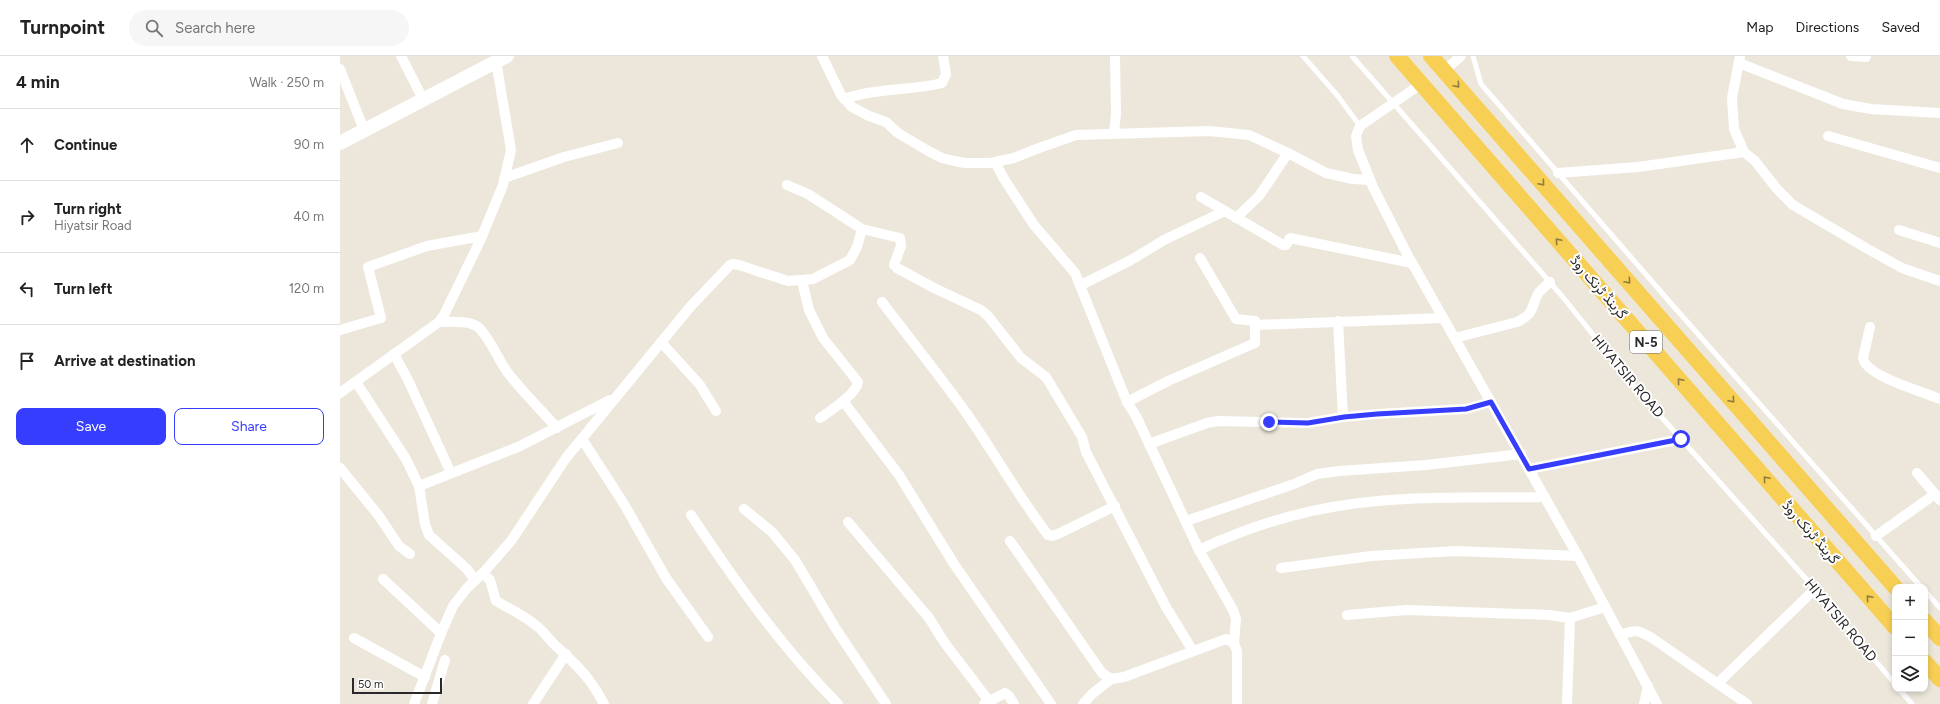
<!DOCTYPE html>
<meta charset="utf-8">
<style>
body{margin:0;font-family:Figtree,Vazirmatn,sans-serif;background:#f6f6f6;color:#222}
.controls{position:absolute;right:12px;bottom:12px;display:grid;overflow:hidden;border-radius:8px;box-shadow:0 2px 6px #0003}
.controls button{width:36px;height:36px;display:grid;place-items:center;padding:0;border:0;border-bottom:1px solid #e0e0e0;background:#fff;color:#222;font:20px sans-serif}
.scale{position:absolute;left:12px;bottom:10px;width:90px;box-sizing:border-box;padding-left:4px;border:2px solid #292929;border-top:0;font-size:11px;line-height:14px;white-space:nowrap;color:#292929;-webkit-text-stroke:3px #fff;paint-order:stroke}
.stop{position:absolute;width:12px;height:12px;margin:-9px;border:3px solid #363dfc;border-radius:50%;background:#fff}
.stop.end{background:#363dfc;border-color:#fff;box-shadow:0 1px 4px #0008}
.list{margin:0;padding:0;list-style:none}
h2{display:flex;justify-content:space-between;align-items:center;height:52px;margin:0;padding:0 16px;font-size:17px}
h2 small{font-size:13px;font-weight:400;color:#767676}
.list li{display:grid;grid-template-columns:26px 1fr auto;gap:12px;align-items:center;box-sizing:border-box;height:72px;padding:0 16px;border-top:1px solid #e0e0e0}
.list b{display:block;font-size:15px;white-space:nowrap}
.list p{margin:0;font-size:13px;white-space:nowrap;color:#767676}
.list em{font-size:13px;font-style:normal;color:#767676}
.actions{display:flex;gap:8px;padding:12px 16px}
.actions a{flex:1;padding:9px 0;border:1px solid #363dfc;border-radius:8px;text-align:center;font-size:14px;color:#363dfc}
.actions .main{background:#363dfc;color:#fff}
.icon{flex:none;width:22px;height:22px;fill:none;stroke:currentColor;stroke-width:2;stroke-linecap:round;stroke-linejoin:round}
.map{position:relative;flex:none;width:1600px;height:648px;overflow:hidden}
header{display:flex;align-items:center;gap:24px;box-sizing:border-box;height:56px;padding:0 20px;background:#fff;border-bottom:1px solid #e0e0e0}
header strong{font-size:19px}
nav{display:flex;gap:22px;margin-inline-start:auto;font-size:14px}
.search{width:280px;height:36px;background:#f6f6f6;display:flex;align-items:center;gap:10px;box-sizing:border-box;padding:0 14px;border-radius:22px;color:#767676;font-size:15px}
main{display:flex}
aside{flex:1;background:#fff}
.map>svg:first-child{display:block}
</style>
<header>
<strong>Turnpoint</strong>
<div class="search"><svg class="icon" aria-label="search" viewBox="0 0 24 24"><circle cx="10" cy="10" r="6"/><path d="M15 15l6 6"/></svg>Search here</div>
<nav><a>Map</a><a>Directions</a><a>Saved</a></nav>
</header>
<main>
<aside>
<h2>4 min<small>Walk · 250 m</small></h2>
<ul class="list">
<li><svg class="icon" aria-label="ahead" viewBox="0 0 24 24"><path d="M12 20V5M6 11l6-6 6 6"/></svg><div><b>Continue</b></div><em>90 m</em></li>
<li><svg class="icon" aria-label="right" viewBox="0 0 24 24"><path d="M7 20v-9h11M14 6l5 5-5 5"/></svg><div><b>Turn right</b><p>Hiyatsir Road</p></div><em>40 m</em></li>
<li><svg class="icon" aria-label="left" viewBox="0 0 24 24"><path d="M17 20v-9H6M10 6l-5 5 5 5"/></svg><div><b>Turn left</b></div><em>120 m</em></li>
<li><svg class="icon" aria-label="arrive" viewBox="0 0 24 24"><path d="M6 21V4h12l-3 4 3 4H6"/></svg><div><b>Arrive at destination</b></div></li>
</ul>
<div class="actions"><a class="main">Save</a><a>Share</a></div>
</aside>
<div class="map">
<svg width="1600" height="648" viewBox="0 0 1600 648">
<rect width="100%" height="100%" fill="#ece7da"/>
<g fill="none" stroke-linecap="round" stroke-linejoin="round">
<g stroke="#fff" stroke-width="5">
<polyline points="963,0 997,39 1020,70"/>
<polyline points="1012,0 1222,240 1299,336 1475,533 1555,628"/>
<polyline points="1133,0 1141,28 1328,244 1581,531"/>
<polyline points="1585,535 1600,552"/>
<polyline points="1559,633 1572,648"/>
</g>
<g stroke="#fff" stroke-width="10">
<polyline points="61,0 83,43"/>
<polyline points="482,0 501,39 512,51 529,60 546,66 558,77 590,96 602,102 614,105 625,107 650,107 674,102 699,92 736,79 869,75 909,79 948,97 986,117 1013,123 1030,124"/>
<polyline points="1400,0 1392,42 1394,73 1404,96 1415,105 1437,133 1453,149 1526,192 1562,212 1600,225"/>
<polyline points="1511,0 1526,1"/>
<polyline points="1399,7 1503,48 1531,53 1600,57"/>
<polyline points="0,13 24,74"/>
<polyline points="1104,15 1121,0"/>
<polyline points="1081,28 1020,70 1016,80 1018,94 1033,131 1067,198 1238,500 1317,648"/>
<path d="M504,43C535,32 570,35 602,27L606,18L603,0"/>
<polyline points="774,77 776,58 775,0"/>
<polyline points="1488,80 1600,112"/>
<polyline points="655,106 664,123 694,169 735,217 787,346 796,360 859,494 893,554 896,563 894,587 897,595 897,648"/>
<polyline points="1218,117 1298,111 1404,96"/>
<polyline points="164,122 224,101 278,87"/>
<polyline points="447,129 468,138 522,173 560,182 561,190 554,209 557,212 594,232 641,254 648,260 681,302 706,321 742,381 746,396 826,551 853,595"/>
<polyline points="861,141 943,189 946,189 950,182 1072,207"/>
<polyline points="896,162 919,140 948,97"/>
<polyline points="1559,174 1600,187"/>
<path d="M462,225L469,254L483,282L518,326C516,339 490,355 480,362"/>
<polyline points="741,229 791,204 824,184 885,155"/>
<path d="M542,246C570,283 600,320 627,358C655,398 678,440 708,479L712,480L718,478L775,450"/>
<polyline points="998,265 1003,361"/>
<path d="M99,266C111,266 129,264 138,271C148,279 159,305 168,317C183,336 201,354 217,372"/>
<polyline points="915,269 1103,262"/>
<path d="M1530,271L1523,302C1525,320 1584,336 1600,343"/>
<polyline points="0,274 41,262 28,211 87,190 142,180"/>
<path d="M1115,282L1177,266C1195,257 1190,253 1198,238C1201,233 1206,230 1210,226"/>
<polyline points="321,286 360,329 376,355"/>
<polyline points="54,298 68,324 111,417"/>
<polyline points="16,326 66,403 79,430 85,468 89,479 127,513 135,524"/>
<polyline points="0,337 99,266 104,259 140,185 163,129 171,94 156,5"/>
<polyline points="503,345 559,419 614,508 711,648"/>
<polyline points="787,346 828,325 915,287 915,265 896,263 860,202"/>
<polyline points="242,383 284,448 326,522 368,581"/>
<polyline points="809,388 867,367 878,365 968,367 1003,361 1037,358 1126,353 1151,346"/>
<polyline points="0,412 39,460 59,490 70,498"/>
<polyline points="1189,413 1341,383"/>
<polyline points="1577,417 1600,444"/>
<polyline points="79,430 178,391 270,344"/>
<polyline points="404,453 432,476 455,504 496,573 546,648"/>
<path d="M351,459C395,525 441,591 498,648"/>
<polyline points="846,465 954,428 977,418 999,415 1086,409 1181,398"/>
<polyline points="508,466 589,562 604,586 649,645"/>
<polyline points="1536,480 1595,438"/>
<polyline points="670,485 762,617 771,623"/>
<path d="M859,494C914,468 969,452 1028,446C1087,440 1146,442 1205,441"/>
<polyline points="941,512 1031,500 1116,495 1238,500"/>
<path d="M143,517L150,524L156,545C170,553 185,560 198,571C205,577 210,585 217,591C238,610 251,623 264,648"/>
<polyline points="43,523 101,577"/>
<polyline points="1007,559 1067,554 1209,559 1230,562 1265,551"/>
<path d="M1280,579C1296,573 1298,574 1312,582L1407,648"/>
<polyline points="14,582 85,621"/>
<polyline points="1378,627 1475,533"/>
<polyline points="74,648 102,575 113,550 127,532 143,517 171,485 226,402 351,250 390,209 393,208 399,209 448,225 473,223 510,204 517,191 522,173"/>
<polyline points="92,648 105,604"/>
<polyline points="193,648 226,598"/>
<polyline points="644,648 665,637 669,640 674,648"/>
<polyline points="743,648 752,638 771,623 784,621 886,583 894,587"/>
<polyline points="1227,648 1230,562"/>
<polyline points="1304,648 1308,630"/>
</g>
<polyline stroke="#fff" stroke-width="14" points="0,87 167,0"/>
<g stroke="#f8cf55" stroke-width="16">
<polyline points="1057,0 1555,571"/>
<polyline points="1091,0 1555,531"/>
<polyline points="1585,565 1600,582"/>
<polyline points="1585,606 1600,623"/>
</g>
</g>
<defs><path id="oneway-chevron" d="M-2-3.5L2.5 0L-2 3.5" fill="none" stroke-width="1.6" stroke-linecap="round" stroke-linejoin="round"/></defs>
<g stroke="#907c3f">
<use href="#oneway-chevron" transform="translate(1117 29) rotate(49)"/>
<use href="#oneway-chevron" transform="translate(1202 127) rotate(49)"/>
<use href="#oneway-chevron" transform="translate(1218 185) rotate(-131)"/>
<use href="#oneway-chevron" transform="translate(1288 225) rotate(49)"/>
<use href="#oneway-chevron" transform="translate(1340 325) rotate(-131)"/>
<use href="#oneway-chevron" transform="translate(1392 344) rotate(49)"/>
<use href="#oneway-chevron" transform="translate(1426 423) rotate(-131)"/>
<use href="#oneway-chevron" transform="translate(1529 542) rotate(-131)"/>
</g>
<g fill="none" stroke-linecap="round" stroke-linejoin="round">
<polyline stroke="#363dfc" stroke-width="5" points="929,366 968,367 1004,361 1037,358 1126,353 1151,346 1189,413 1341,383"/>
</g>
<g text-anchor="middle" stroke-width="4" stroke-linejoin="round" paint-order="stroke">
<rect fill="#fff" stroke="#696969" stroke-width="1" x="1290" y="275" width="32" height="22" rx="3"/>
<g font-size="13" font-weight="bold" fill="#292929">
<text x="1306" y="291">N-5</text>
</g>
<g font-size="14" fill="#292929" stroke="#fff">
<text transform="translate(1259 231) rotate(49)" y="5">گرینڈ ٹرنک روڈ</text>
<text transform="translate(1288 320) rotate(50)" y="5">HIYATSIR ROAD</text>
<text transform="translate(1471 476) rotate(49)" y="5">گرینڈ ٹرنک روڈ</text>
<text transform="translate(1501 564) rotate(50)" y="5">HIYATSIR ROAD</text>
</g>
</g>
</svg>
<div class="controls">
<button>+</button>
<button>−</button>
<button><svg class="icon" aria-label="layers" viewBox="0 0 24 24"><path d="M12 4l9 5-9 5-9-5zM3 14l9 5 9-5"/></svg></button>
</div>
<div class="scale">50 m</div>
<div class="stop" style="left:1341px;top:383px"></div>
<div class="stop end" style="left:929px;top:366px"></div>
</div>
</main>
